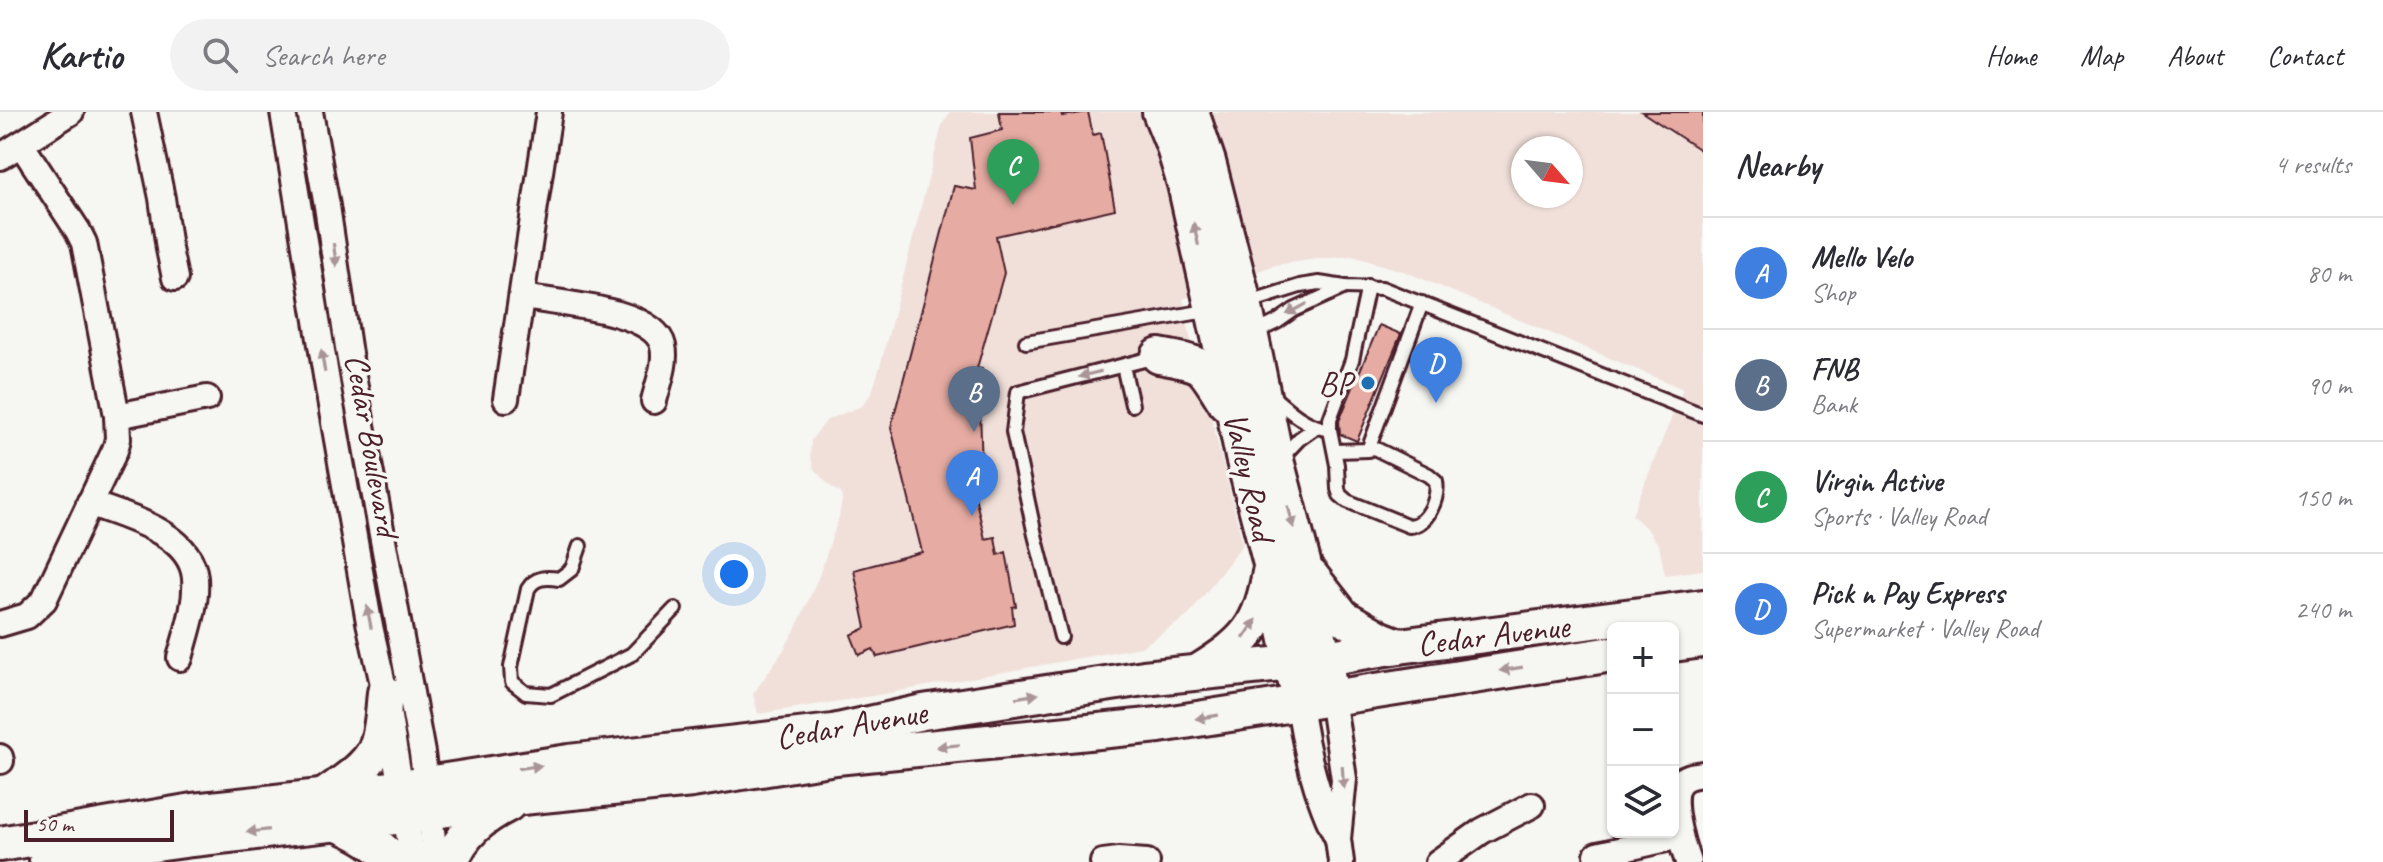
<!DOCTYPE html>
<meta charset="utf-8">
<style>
body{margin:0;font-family:Caveat,sans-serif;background:#f2f2f3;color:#2b2b33}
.controls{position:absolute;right:24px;bottom:24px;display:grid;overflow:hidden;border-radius:12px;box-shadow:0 2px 6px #0004}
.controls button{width:72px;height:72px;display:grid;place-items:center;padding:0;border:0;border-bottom:2px solid #e1e1e2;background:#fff;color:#2b2b33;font:40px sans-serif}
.compass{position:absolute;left:1511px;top:24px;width:72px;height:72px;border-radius:50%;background:#fff;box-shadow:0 2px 6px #0004;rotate:118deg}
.scale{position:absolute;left:24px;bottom:20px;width:150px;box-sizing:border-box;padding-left:8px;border:4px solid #4a1f2b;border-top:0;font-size:22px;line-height:28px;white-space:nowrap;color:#4a1f2b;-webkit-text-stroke:6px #f6f6f2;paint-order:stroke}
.you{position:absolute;left:734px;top:462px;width:28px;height:28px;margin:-20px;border:6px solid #fff;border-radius:50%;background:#1a73e8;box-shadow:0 0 0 12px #1a73e833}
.badge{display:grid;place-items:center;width:52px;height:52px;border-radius:50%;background:#1f6fb2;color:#fff;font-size:26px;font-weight:700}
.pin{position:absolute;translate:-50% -66px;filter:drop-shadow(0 2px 4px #0008)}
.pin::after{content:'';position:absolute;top:42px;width:28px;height:24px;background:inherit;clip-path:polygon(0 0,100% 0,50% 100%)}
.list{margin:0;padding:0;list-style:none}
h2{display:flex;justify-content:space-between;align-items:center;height:104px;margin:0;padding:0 32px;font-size:34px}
h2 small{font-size:26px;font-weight:400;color:#7c7c81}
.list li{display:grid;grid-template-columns:52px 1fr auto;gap:24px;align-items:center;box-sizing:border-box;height:112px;padding:0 32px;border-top:2px solid #e1e1e2}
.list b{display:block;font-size:30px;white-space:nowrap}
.list p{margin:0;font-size:26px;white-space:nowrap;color:#7c7c81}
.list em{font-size:26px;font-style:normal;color:#7c7c81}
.icon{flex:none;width:44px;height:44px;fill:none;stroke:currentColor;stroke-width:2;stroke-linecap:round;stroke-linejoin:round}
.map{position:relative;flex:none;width:1703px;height:750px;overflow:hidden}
header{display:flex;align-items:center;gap:48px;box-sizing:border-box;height:112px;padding:0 40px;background:#fff;border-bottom:2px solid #e1e1e2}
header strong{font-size:38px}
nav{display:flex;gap:44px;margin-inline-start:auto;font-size:28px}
.search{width:560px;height:72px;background:#f2f2f3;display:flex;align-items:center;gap:20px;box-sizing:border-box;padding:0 28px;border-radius:44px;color:#7c7c81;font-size:30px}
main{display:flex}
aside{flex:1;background:#fff}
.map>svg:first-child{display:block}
</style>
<header>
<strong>Kartio</strong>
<div class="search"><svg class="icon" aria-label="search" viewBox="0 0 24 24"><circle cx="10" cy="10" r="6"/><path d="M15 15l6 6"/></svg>Search here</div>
<nav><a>Home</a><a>Map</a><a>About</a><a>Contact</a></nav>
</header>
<main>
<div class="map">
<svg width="1703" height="750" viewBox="0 0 1703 750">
<rect width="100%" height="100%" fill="#f6f6f2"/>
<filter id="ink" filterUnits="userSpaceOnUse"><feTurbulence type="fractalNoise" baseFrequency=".0125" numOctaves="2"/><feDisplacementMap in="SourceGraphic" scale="16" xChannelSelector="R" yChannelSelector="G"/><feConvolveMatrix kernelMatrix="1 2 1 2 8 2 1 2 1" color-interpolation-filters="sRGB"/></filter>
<g filter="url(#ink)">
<path fill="#f1e0da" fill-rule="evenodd" d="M950,0H1703V458L1665,463L1659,433L1646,416L1632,403L1683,277L1406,160L1352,144L1317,147L1275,153L1183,187L1197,261L1204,276L1243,432L1188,504L1141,535L878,583L758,602L753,582L783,539L797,514L819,464L839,405L842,388L841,381L832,376L814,357L810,344L811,328L827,308L862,294L872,280L881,251L942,13ZM1523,36H1571V84H1523Z"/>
<g fill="#e6aca3" stroke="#4a1f2b" stroke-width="2">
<polygon points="999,0 1061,0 1062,4 1088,0 1093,23 1101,21 1115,97 996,124 1004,161 977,256 982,257 979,268 982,357 974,380 985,427 995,425 998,443 1006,440 1016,494 1012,495 1014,512 877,545 873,537 859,543 851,523 866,516 854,458 922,440 891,315 954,74 976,78 970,26 1002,18"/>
<polygon points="1642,0 1703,0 1703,40"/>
<polygon points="1379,213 1401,222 1357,329 1340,322 1339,309"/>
</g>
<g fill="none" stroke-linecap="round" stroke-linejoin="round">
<defs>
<g id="lane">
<path d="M1368,174L1352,248L1330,307V318L1337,353L1338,377L1340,383L1347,389L1409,414C1428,413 1439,386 1436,369L1429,363L1370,334"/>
<polyline points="1246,191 1300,174 1319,171 1345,175 1382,176 1703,303"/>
<polyline points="1252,222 1277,210 1294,198 1345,175"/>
<polyline points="1026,230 1212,198"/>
<polyline points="1123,254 1132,293"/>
<path d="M1272,284C1290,300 1306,314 1330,318"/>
<polyline points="1336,339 1368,338 1422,191"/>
<polyline points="1282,345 1299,327 1316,315"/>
<path d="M580,434L572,457L559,467C546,465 535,465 528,477L511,555L512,570L526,581L551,583L632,542L675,497"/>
<polyline points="1061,525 1035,423 1013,320 1018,280 1156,245"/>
</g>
<g id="street">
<polyline points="144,0 162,86 169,137 175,166"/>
<polyline points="283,0 329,282 369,510 385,581 413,750"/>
<polyline points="310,0 327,94 349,242 422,641 436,750"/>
<polyline points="0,45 71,0"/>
<path d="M523,185C555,191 655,197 663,234C667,251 658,272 654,289"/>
<polyline points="506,287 549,0"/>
<polyline points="117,304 207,286"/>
<path d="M89,391C125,405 191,420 195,466C197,493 187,520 180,546"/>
<polyline points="0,512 27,504 44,488 115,338 118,327 117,304 84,131 78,119 21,32"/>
<polyline points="1332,585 1344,667 1338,727 1341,750"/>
<path d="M1299,591C1305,635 1316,685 1337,725"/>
<polyline points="0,645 1,649"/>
<polyline points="1597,743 1680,724"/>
<polyline points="1103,750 1118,748 1147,750"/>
<polyline points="1438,750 1482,719 1532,693"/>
<path d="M1688,750C1682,733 1668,687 1679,672C1684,664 1695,663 1703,662"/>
</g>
<g id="secondary">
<polyline points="1160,0 1173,32 1185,72 1220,229 1243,345 1271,452 1296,571"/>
<polyline points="1191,0 1208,50 1244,191 1277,352 1304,454 1328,567"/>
<path d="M1159,244C1208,253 1200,251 1226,291"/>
<polyline points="1311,464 1343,505 1381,527 1399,534"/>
<polyline points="1673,532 1703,528"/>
<path d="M1200,559C1246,530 1261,515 1270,460"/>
<path d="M322,686C339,673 365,658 375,638C383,621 383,599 385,581"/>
<path d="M335,711C360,720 377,732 396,750"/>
<polyline points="0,732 193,699 401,676 569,650 833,620 923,600 1144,566 1293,551 1399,534 1703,495"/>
<polyline points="47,747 192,727 404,704 522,685 692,668 836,645 1159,613 1613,542"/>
<path d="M451,750C461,722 482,705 508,692"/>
</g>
</defs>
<use href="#lane" stroke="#4a1f2b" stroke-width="18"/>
<use href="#street" stroke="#4a1f2b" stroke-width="30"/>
<use href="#secondary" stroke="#4a1f2b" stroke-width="40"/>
<use href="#lane" stroke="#f6f6f2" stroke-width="12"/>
<use href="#street" stroke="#f6f6f2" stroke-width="24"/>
<use href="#secondary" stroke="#f6f6f2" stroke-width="34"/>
</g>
<defs><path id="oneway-solid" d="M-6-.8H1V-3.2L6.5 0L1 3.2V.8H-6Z" transform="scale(2)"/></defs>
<g fill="#a99598">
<use href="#oneway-solid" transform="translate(1196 122) rotate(-102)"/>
<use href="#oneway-solid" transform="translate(335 143) rotate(82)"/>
<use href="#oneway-solid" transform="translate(1297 197) rotate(152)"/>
<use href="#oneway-solid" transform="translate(323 249) rotate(-99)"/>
<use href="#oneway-solid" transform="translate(1090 262) rotate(166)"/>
<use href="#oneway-solid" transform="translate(1291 405) rotate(75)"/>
<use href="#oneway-solid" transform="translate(369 505) rotate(-101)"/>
<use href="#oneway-solid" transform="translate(1250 517) rotate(-55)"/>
<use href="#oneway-solid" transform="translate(1511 557) rotate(171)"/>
<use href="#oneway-solid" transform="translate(1027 584) rotate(-9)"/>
<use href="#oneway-solid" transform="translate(1207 605) rotate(171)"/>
<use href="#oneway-solid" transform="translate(948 634) rotate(174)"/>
<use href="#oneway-solid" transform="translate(530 655) rotate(-8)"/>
<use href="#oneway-solid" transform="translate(1343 665) rotate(86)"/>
<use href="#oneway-solid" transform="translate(258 719) rotate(173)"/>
</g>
</g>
<circle fill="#1f6fb2" stroke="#f6f6f2" stroke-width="3" cx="1368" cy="271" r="8"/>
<g text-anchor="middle" stroke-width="7" stroke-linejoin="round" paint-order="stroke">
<g font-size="34" fill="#4a1f2b" stroke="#f6f6f2" text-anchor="end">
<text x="1352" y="283">BP</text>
</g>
<g font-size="34" fill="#4a1f2b" stroke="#f6f6f2">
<text transform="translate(373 333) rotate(80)" y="12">Cedar Boulevard</text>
<text transform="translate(1250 364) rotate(77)" y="12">Valley Road</text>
<text transform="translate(1493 522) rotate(-7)" y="12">Cedar Avenue</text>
<text transform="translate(851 612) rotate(-10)" y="12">Cedar Avenue</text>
</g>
</g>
</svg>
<div class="controls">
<button>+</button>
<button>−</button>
<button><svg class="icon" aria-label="layers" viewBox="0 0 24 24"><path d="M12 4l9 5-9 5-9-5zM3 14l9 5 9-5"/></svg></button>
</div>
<svg class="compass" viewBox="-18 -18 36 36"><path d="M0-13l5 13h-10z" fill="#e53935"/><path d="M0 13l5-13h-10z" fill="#7c7c81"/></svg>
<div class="scale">50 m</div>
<div class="you"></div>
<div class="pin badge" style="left:972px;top:404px;background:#3f7fe0">A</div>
<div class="pin badge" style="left:974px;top:320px;background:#5c6f8a">B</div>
<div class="pin badge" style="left:1013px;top:93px;background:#2e9e5b">C</div>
<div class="pin badge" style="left:1436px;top:291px;background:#3f7fe0">D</div>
</div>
<aside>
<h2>Nearby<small>4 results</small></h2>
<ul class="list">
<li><span class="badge" style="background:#3f7fe0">A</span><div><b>Mello Velo</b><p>Shop</p></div><em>80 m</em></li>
<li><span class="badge" style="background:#5c6f8a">B</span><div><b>FNB</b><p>Bank</p></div><em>90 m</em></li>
<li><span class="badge" style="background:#2e9e5b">C</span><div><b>Virgin Active</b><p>Sports · Valley Road</p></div><em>150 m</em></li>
<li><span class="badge" style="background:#3f7fe0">D</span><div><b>Pick n Pay Express</b><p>Supermarket · Valley Road</p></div><em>240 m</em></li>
</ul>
</aside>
</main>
